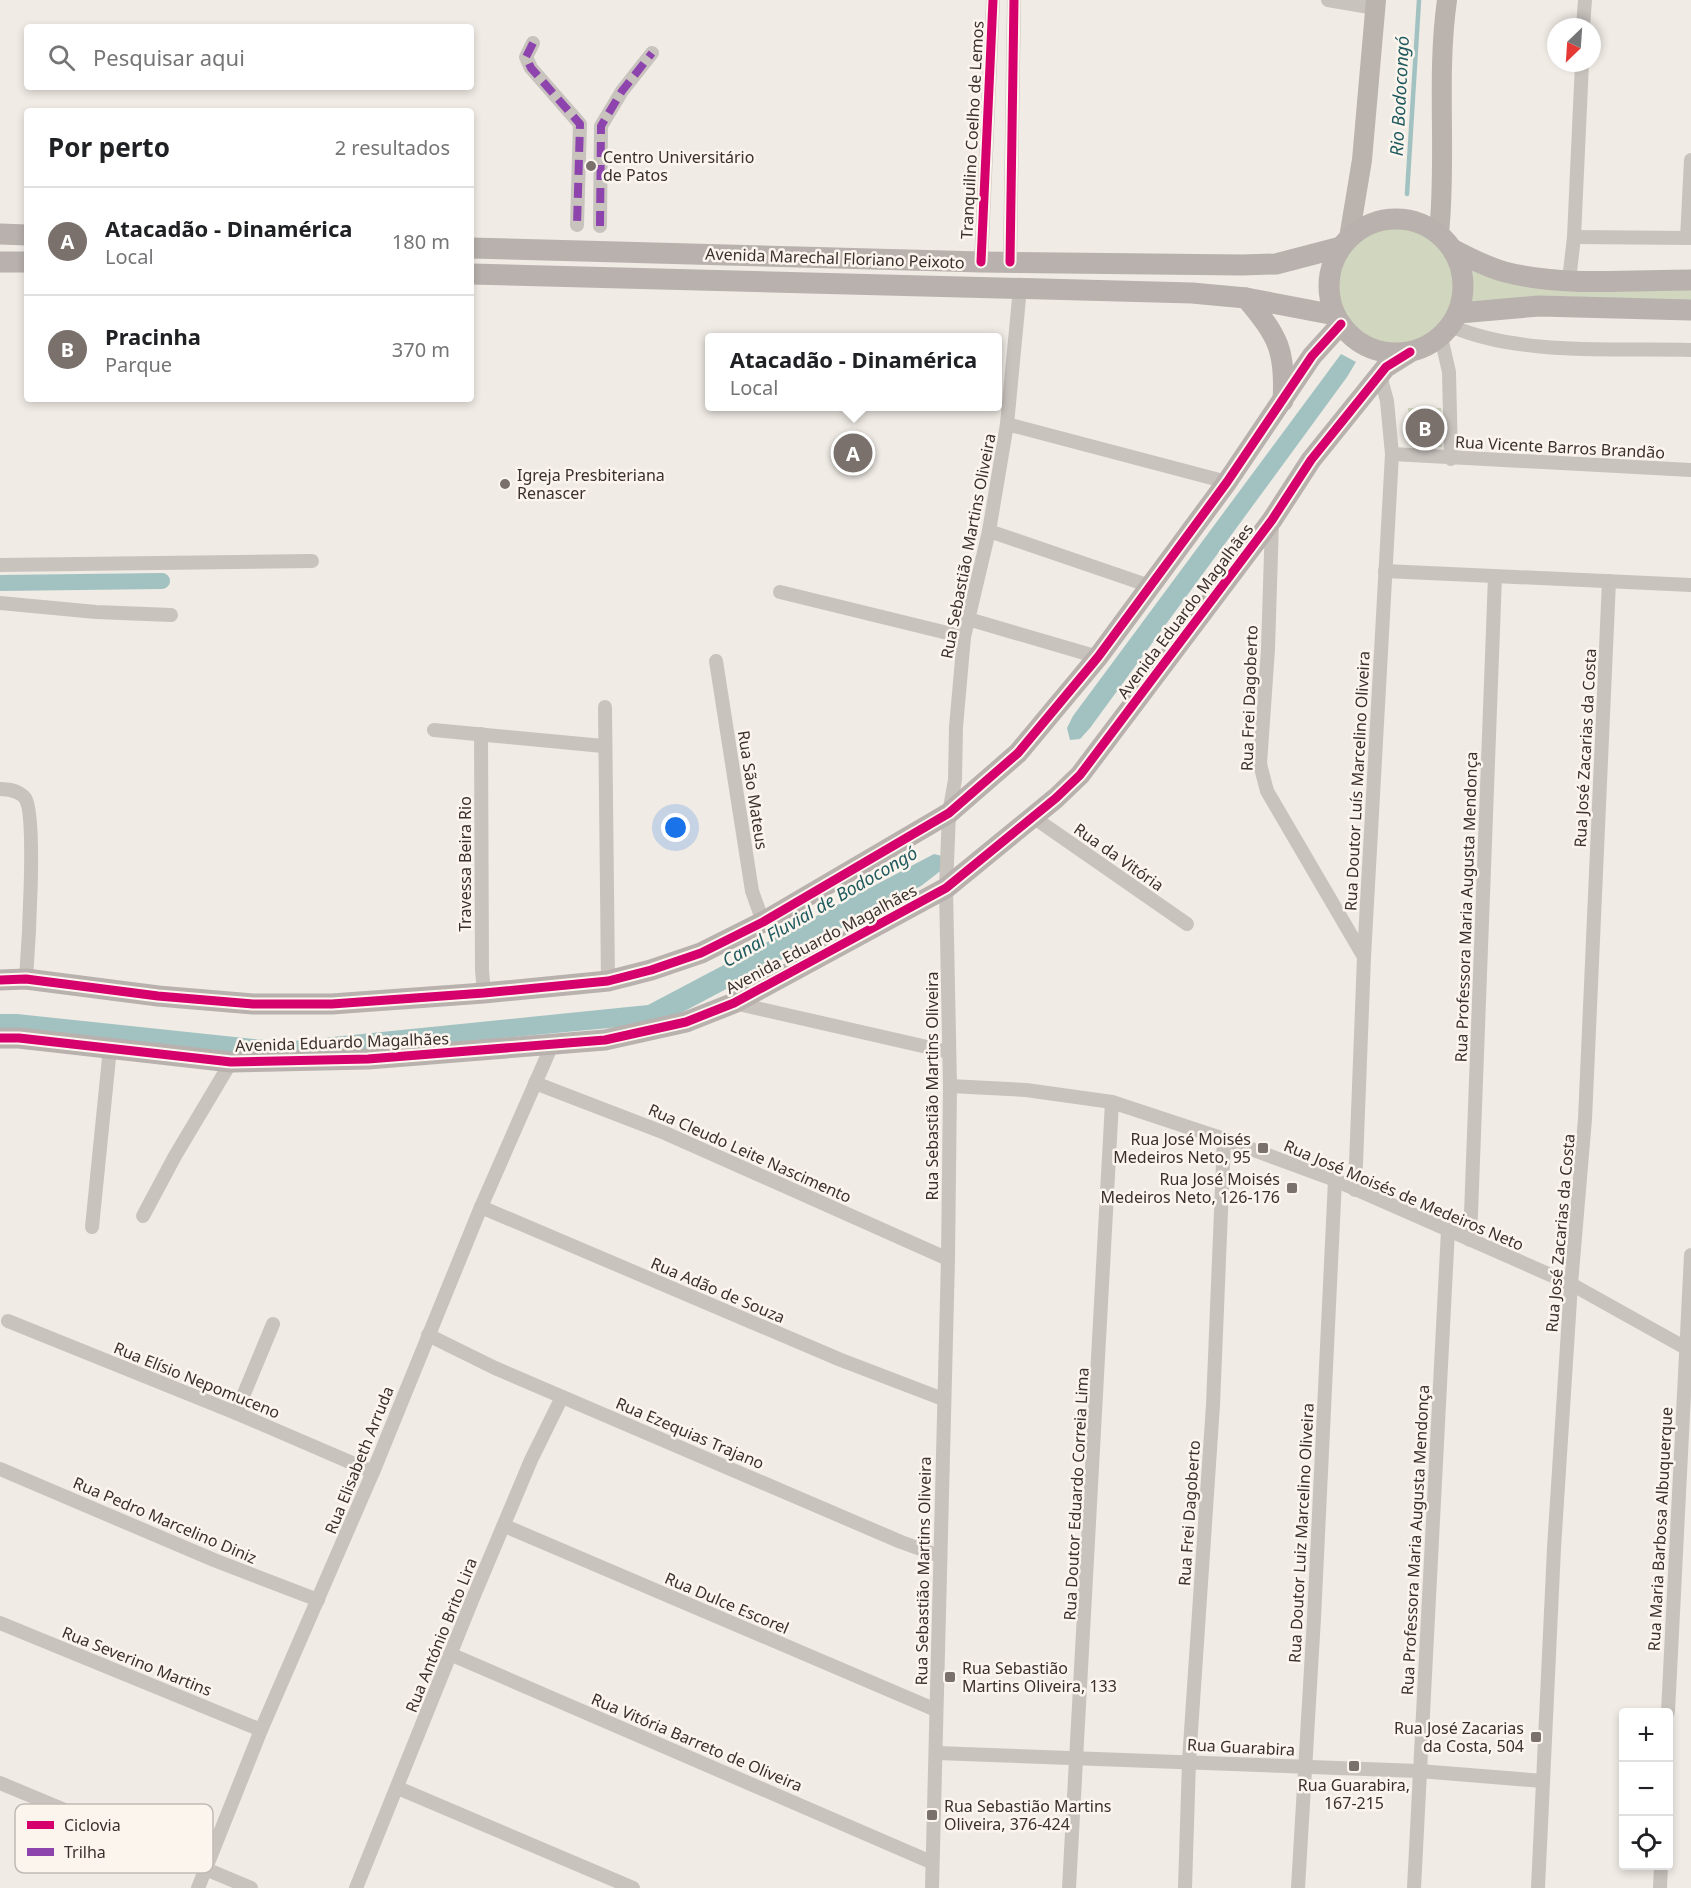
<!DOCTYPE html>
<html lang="pt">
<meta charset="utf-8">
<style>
body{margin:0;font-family:"Noto Sans",sans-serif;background:#f2f2f2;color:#202124}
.controls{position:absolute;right:18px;bottom:18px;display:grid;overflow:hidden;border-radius:6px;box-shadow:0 3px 9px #0003}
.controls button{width:54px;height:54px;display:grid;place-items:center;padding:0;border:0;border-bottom:2px solid #e0e0e0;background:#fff;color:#202124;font:30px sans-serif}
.compass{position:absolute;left:1547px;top:18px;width:54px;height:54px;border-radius:50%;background:#fff;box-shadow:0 3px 9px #0003;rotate:205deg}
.you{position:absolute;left:676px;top:828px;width:21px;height:21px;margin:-15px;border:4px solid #fff;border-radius:50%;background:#1a73e8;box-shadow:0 0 0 9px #1a73e833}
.badge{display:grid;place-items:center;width:39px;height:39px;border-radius:50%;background:#7a716c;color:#fff;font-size:20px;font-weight:700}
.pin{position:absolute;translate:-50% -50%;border:3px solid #fff;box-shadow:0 2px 6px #0006}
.popup{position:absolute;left:705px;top:333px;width:297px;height:78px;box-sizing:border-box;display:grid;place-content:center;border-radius:6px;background:#fff;filter:drop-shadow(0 2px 4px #0005);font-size:20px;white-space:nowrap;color:#757577}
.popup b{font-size:22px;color:#202124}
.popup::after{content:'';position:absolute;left:50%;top:100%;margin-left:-12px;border:12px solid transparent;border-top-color:#fff}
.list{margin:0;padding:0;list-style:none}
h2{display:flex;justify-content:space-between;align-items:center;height:78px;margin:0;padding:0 24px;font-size:26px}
h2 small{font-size:20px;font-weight:400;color:#757577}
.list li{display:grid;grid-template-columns:39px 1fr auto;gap:18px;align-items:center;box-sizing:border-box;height:108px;padding:0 24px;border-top:2px solid #e0e0e0}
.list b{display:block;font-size:22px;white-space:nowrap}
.list p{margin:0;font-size:20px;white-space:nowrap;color:#757577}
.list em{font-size:20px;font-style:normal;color:#757577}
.icon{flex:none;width:33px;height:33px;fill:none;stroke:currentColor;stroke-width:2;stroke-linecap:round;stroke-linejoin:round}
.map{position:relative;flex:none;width:1691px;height:1888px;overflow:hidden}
.search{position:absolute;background:#fff;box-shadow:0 3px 9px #0003;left:24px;top:24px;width:450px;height:66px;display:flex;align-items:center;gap:15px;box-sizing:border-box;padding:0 21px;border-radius:6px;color:#757577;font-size:22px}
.panel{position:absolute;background:#fff;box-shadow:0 3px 9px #0003;left:24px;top:108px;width:450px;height:294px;border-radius:6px}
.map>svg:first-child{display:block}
</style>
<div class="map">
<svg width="1691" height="1888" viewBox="0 0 1691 1888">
<rect width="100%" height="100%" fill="#f0ebe5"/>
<g fill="#d1d6bf">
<circle cx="1396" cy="287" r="63"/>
<path d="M1460,256L1478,264L1691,285V307L1463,310C1469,290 1468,276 1460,256Z"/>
<polygon points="1408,408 1441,408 1442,447 1411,447"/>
</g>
<g fill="#a1c2c1">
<polygon points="1341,354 1356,362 1347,377 1090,728 1080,739 1070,740 1067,728 1073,716"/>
<polygon points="934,854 946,857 943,869 921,886 662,1023 288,1058 0,1030 0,1014 17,1014 283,1042 648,1005"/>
</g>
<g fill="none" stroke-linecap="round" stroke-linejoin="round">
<polyline stroke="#a1c2c1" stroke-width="4.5" points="1407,194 1419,0"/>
<polyline stroke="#a1c2c1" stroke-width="16" points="0,583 162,581"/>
<g stroke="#c9c3be" stroke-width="14">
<polyline points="1328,0 1375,8"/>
<polyline points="1583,27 1585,0"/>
<polyline points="533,43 526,57 531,68 580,124 577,225"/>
<polyline points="600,226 601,126 622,91 652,53"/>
<polyline points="1574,237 1691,238"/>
<polyline points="1687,238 1691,160"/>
<polyline points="981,262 993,0"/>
<polyline points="1010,262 1014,0"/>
<polyline points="1569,280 1574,237 1582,63"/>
<path d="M1451,326C1519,356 1616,348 1691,350"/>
<polyline points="1441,337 1449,372 1451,459"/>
<polyline points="1007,424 1227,482"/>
<polyline points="1392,454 1691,470"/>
<polyline points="1272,522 1268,649 1260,764 1267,791 1364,957"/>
<polyline points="989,531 1150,586"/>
<polyline points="0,565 312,561"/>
<polyline points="1385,571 1691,585"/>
<polyline points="780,592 964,637"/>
<polyline points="0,603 96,612 171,615"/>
<polyline points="968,619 1098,657"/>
<polyline points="716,661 752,891 763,922"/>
<polyline points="605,707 608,981"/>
<polyline points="434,730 603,746"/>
<polyline points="481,734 482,970 484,993"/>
<path d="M0,789C9,789 19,791 25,798C37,814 28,952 26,979"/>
<polyline points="1033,817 1187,924"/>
<polyline points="734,1003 949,1052"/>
<polyline points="535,1083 665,1133 948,1259"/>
<polyline points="950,1086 1026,1090 1112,1102 1224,1139 1335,1180 1571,1284 1691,1351"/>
<polyline points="1355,1190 1364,957 1392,454 1387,401 1380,375"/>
<polyline points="481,1207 841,1360 943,1399"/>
<polyline points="143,1216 175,1156 231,1062"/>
<polyline points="92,1227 110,1048"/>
<polyline points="1470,1240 1495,576"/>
<polyline points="8,1321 236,1413 373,1472"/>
<polyline points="428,1335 495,1368 901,1542 940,1556"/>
<polyline points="236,1413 273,1324"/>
<polyline points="0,1469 214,1560 318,1600"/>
<polyline points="505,1526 936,1710"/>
<polyline points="0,1623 261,1730"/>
<polyline points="450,1654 931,1862"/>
<polyline points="1668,1712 1691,1255"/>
<polyline points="937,1753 1419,1771 1543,1781"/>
<polyline points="0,1783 251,1888"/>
<polyline points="398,1788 633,1888"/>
<polyline points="198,1888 261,1730 373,1472 481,1207 552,1045"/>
<polyline points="356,1888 473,1598 531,1460 562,1397"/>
<polyline points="932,1888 948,1259 950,1086 946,888 949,813 955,780 956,727 964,637 989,531 1007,424 1020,288"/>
<polyline points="1069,1888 1112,1102"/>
<polyline points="1185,1888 1189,1761 1213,1405 1224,1139"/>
<polyline points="1298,1888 1314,1618 1335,1180"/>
<polyline points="1414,1888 1448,1230"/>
<polyline points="1538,1888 1554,1548 1571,1284 1585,1119 1609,581"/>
<polyline points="1660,1888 1661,1866"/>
</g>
<g stroke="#bab3ae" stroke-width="20">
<path d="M1439,233C1447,156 1436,77 1447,0"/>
<polyline points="1349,238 1362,160 1376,0"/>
</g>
<g stroke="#b8b1ad" stroke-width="21">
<circle cx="1396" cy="286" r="67"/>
<polyline points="0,234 27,235"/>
<polyline points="471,248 981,262 1242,265 1276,264 1341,247"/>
<path d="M1454,250C1471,259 1487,267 1505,272C1562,287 1633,280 1691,280"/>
<polyline points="0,262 27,262"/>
<polyline points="471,274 1192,293 1246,298 1335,315"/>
<path d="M1246,298C1278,336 1286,350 1283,401"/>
<polyline points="1459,313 1539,306 1691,310"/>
<polyline points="0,980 26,979 158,996 253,1004 332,1004 484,993 608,981 651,970 701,953 763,922 949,813 1018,753 1098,657 1227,482 1312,356 1341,324"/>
<polyline points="0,1038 19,1038 231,1062 368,1059 605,1040 686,1022 734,1003 946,888 1056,798 1080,775 1123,718 1272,520 1311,460 1386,367 1410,352"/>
</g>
<g stroke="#8e44ad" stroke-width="8" stroke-dasharray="15 8" stroke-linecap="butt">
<polyline points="533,43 526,57 531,68 580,124 577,225"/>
<polyline points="600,226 601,126 622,91 652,53"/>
</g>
<defs>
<g id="cycleway">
<polyline points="981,262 993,0"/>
<polyline points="1010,262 1014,0"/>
<polyline points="0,980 26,979 158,996 253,1004 332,1004 484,993 608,981 651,970 701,953 763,922 949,813 1018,753 1098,657 1227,482 1312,356 1341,324"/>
<polyline points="0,1038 19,1038 231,1062 368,1059 605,1040 686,1022 734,1003 946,888 1056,798 1080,775 1123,718 1272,520 1311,460 1386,367 1410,352"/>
</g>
</defs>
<use href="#cycleway" stroke="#fbf5ee" stroke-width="13"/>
<use href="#cycleway" stroke="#d6006c" stroke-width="9"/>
</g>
<g fill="#7a716c" stroke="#fbf5ee" stroke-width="2">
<circle cx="591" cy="166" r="6"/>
<circle cx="505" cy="484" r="6"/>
<rect x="1257" y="1142" width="12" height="12" rx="3"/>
<rect x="1286" y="1182" width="12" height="12" rx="3"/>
<rect x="944" y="1671" width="12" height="12" rx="3"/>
<rect x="1530" y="1731" width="12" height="12" rx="3"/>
<rect x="1348" y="1760" width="12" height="12" rx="3"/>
<rect x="926" y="1809" width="12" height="12" rx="3"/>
</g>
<g text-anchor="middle" stroke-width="5" stroke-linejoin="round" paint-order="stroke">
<g font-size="16" fill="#3b302b" stroke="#fbf5ee">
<text transform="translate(972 130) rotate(-87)" y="6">Tranquilino Coelho de Lemos</text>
<text transform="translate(835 258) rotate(2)" y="6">Avenida Marechal Floriano Peixoto</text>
<text transform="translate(1560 447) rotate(3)" y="6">Rua Vicente Barros Brandão</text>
<text transform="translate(968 546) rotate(-79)" y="6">Rua Sebastião Martins Oliveira</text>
<text transform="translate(1185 611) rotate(-53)" y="6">Avenida Eduardo Magalhães</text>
<text transform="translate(1249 698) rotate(-88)" y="6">Rua Frei Dagoberto</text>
<text transform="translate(1585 748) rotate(-87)" y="6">Rua José Zacarias da Costa</text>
<text transform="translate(1357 781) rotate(-87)" y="6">Rua Doutor Luís Marcelino Oliveira</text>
<text transform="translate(753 790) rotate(81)" y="6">Rua São Mateus</text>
<text transform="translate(1119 857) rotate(35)" y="6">Rua da Vitória</text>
<text transform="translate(465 864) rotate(-90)" y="6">Travessa Beira Rio</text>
<text transform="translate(1466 907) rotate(-88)" y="6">Rua Professora Maria Augusta Mendonça</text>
<text transform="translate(821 939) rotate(-28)" y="6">Avenida Eduardo Magalhães</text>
<text transform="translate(342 1042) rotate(-2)" y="6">Avenida Eduardo Magalhães</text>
<text transform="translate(932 1086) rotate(-90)" y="6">Rua Sebastião Martins Oliveira</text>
<text transform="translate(750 1153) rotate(24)" y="6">Rua Cleudo Leite Nascimento</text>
<text transform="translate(1404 1195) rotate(23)" y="6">Rua José Moisés de Medeiros Neto</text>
<text transform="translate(1560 1233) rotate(-85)" y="6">Rua José Zacarias da Costa</text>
<text transform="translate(718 1290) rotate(23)" y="6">Rua Adão de Souza</text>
<text transform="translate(197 1380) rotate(22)" y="6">Rua Elísio Nepomuceno</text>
<text transform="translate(690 1433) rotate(23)" y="6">Rua Ezequias Trajano</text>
<text transform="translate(359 1460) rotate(-68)" y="6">Rua Elisabeth Arruda</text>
<text transform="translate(1076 1494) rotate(-87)" y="6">Rua Doutor Eduardo Correia Lima</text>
<text transform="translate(1189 1513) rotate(-86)" y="6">Rua Frei Dagoberto</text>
<text transform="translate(165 1520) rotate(23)" y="6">Rua Pedro Marcelino Diniz</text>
<text transform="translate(1660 1529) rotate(-87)" y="6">Rua Maria Barbosa Albuquerque</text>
<text transform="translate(1301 1533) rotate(-87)" y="6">Rua Doutor Luiz Marcelino Oliveira</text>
<text transform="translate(1415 1540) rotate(-87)" y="6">Rua Professora Maria Augusta Mendonça</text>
<text transform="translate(923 1571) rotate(-89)" y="6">Rua Sebastião Martins Oliveira</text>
<text transform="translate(727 1603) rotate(23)" y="6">Rua Dulce Escorel</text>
<text transform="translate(441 1635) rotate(-68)" y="6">Rua António Brito Lira</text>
<text transform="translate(137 1661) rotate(22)" y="6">Rua Severino Martins</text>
<text transform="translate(697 1742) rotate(23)" y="6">Rua Vitória Barreto de Oliveira</text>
<text transform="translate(1241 1747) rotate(3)" y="6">Rua Guarabira</text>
</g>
<g font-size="16" fill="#3b302b" stroke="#fbf5ee" text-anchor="start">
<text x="603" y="163">Centro Universitário<tspan x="603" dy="18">de Patos</tspan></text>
<text x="517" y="481">Igreja Presbiteriana<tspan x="517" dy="18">Renascer</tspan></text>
<text x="1251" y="1145" text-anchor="end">Rua José Moisés<tspan x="1251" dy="18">Medeiros Neto, 95</tspan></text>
<text x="1280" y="1185" text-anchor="end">Rua José Moisés<tspan x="1280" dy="18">Medeiros Neto, 126-176</tspan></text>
<text x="962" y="1674">Rua Sebastião<tspan x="962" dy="18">Martins Oliveira, 133</tspan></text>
<text x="1524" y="1734" text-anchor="end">Rua José Zacarias<tspan x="1524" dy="18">da Costa, 504</tspan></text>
<text x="1354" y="1791" text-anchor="middle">Rua Guarabira,<tspan x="1354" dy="18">167-215</tspan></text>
<text x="944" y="1812">Rua Sebastião Martins<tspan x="944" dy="18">Oliveira, 376-424</tspan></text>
</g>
<g font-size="18" font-style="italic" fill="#1f5a5e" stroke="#fbf5ee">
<text transform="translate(1400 96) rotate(-87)" y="6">Rio Bodocongó</text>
<text transform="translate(820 907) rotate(-30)" y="6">Canal Fluvial de Bodocongó</text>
</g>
</g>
<rect x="15" y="1804" width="198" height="69" rx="9" fill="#fbf5ee" stroke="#c1bab4" stroke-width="1.5"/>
<rect x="27" y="1821" width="27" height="8" fill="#d6006c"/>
<rect x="27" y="1848" width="27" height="8" fill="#8e44ad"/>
<g font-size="16" fill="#3b302b">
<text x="64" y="1831">Ciclovia</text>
<text x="64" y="1858">Trilha</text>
</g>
</svg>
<div class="controls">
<button>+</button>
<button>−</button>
<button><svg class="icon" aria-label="locate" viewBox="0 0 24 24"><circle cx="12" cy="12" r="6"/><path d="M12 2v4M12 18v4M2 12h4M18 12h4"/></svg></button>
</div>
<svg class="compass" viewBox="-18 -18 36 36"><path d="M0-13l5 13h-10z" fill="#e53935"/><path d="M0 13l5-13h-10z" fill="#757577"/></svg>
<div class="you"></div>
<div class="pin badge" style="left:853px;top:453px">A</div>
<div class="popup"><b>Atacadão - Dinamérica</b>Local</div>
<div class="pin badge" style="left:1425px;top:428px">B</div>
<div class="search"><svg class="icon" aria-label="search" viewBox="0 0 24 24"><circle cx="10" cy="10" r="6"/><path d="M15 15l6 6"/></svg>Pesquisar aqui</div>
<section class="panel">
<h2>Por perto<small>2 resultados</small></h2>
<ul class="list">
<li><span class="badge">A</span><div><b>Atacadão - Dinamérica</b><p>Local</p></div><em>180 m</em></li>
<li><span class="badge">B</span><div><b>Pracinha</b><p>Parque</p></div><em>370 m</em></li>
</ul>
</section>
</div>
